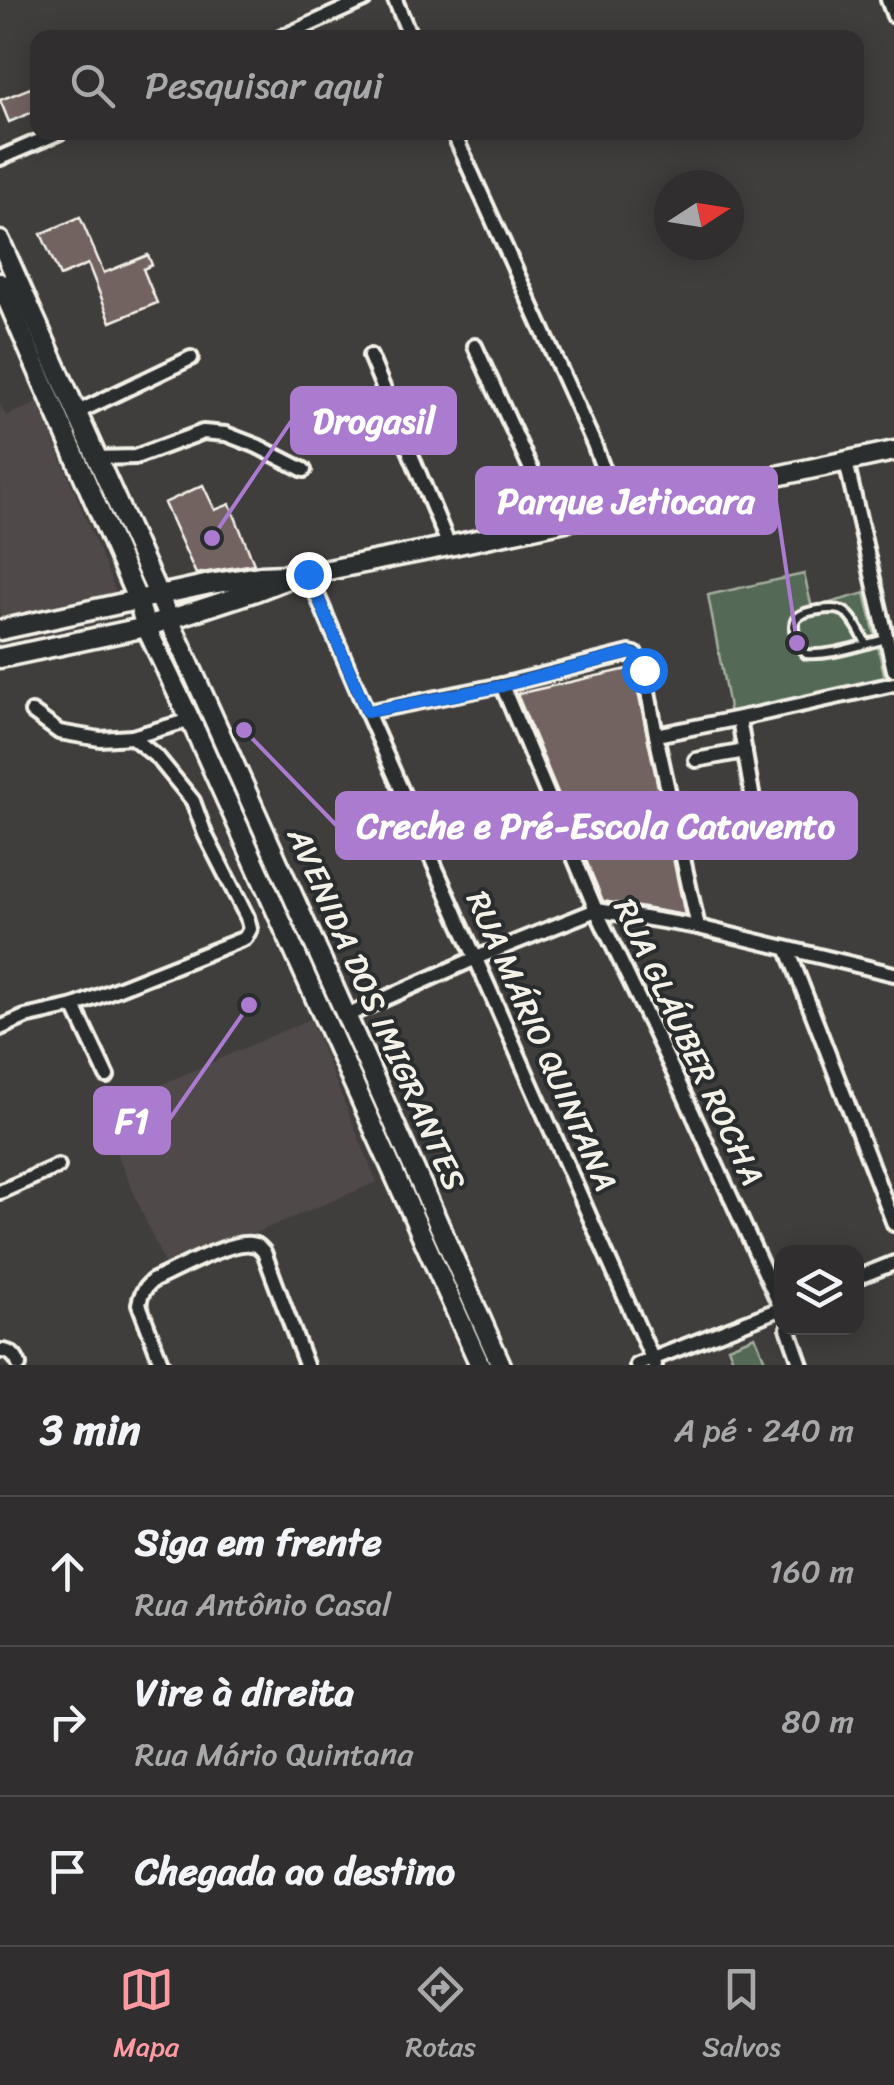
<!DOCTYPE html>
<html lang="pt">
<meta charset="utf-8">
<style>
body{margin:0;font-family:Sriracha,sans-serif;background:#3c3a3a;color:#f1f3f6}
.controls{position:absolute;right:30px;bottom:30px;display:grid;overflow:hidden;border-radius:20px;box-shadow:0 5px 25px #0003}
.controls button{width:90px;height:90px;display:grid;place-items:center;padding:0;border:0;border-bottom:2px solid #4b4a4a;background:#302e2e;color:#f1f3f6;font:50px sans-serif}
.compass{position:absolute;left:654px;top:170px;width:90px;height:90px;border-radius:50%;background:#302e2e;box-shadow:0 5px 25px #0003;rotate:78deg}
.stop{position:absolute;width:30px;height:30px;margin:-22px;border:8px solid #1a73e8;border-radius:50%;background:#fff}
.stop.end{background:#1a73e8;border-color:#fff;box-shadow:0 2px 10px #0008}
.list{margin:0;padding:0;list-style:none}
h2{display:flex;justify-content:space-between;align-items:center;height:130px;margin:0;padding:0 40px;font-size:42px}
h2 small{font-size:32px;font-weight:400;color:#a8a8aa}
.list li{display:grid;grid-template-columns:65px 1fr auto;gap:30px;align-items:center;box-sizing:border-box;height:150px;padding:0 40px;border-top:2px solid #4b4a4a}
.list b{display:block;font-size:38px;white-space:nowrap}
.list p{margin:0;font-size:32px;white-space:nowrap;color:#a8a8aa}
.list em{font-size:32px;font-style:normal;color:#a8a8aa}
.icon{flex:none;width:55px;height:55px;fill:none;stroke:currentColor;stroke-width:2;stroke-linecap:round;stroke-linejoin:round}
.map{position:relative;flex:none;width:894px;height:1365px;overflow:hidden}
.search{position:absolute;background:#302e2e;box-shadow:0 5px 25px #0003;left:30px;right:30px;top:30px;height:110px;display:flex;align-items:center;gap:25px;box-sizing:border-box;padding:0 35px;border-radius:20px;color:#a8a8aa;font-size:38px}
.sheet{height:580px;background:#302e2e}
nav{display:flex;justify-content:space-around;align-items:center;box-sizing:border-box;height:140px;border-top:2px solid #4b4a4a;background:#302e2e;font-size:28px;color:#a8a8aa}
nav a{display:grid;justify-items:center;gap:5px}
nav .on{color:#ff9aa2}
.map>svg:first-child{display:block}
</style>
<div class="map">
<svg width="894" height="1365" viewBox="0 0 894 1365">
<rect width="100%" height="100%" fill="#403e3d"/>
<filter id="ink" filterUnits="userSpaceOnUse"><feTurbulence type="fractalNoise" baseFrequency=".01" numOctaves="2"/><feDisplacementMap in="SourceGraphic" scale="20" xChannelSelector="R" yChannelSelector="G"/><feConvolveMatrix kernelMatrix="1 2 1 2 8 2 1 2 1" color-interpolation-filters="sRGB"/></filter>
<g filter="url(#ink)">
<g fill="#4f4948">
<polygon points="38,403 118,597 0,621 0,404 6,416"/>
<polygon points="310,1019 377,1182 167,1270 99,1112"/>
</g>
<g fill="#546a56" stroke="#a4ae9f" stroke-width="2.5">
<polygon points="804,574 812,608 865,593 885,678 730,713 708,595"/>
<polygon points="755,1336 767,1365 735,1365 728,1347"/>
</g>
<g fill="#726460" stroke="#f4f1e8" stroke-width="2.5">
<polygon points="38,85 38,110 9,122 0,100"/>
<polygon points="80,217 104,273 148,255 152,265 143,269 157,303 111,322 88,264 60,276 41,234"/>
<polygon points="203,485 215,510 230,504 254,564 196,574 164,503"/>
<polygon points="632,668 634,673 685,915 603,901 517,694"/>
</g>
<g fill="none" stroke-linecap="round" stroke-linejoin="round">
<defs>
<path id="lane" d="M866,643C860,633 854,617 843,611C834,607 803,610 797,618C789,627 799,647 806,654C832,656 860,645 886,639"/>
<g id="street">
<polyline points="395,0 411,38"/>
<polyline points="888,0 894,16"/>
<polyline points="280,38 364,0"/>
<polyline points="453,132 594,444 618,509"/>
<polyline points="0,158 60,132"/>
<polyline points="475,346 555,522"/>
<polyline points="370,356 449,546"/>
<polyline points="76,413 191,358"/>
<polyline points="96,458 135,457 203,432 226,434 257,446 304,470"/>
<polyline points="846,462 894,670"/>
<polyline points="308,574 367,712 655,1365"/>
<polyline points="502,685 596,910 683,1092 782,1310"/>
<polyline points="32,712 59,732 100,739 132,737 190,720"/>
<polyline points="367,712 502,685 630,653 635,654 644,670 656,735 698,927"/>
<polyline points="656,735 755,715 894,684"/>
<polyline points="696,760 745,751"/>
<polyline points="702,823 707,840 712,843 752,843 757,836 758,828 739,719"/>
<polyline points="788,950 894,1224"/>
<polyline points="74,1006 107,1076"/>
<polyline points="348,1015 476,958 596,910 698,927 894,974"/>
<polyline points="0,1028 25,1017 74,1006 245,938 250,929 247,917 205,834 193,801 158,758 132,737"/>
<polyline points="0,1192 58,1166"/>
<polyline points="856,1278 894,1263"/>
<polyline points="788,1328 801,1365"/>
<path d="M0,1351C10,1350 16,1356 19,1365"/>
<path d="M162,1365L139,1304C141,1294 144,1288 152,1281C172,1272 231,1240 251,1244C259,1245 259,1247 264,1252L306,1365"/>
<polyline points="637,1365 782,1308"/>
</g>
<g id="secondary">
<path d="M0,241C165,616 337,989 501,1365"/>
<polyline points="0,283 138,601 146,627 196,732 480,1365"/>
<polyline points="0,630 210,584 261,576 308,574 449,546 894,451"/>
<polyline points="0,658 146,627 253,592 284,580"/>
</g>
</defs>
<use href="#lane" stroke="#f4f1e8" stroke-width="14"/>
<use href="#street" stroke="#f4f1e8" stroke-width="20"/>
<use href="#secondary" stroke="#f4f1e8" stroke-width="25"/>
<use href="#lane" stroke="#2a2d2e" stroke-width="6"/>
<use href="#street" stroke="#2a2d2e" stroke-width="12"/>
<use href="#secondary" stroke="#2a2d2e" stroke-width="18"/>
</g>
</g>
<g fill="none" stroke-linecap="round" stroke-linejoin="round" filter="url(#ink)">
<polyline stroke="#1a73e8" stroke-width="12" points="308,574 367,712 502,686 630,653 638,656 644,670"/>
</g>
<g text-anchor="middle" stroke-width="8" stroke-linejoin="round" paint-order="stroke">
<g font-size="32" fill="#f4f1e8" stroke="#2a2d2e">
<text transform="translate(377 1009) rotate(66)" y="11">AVENIDA DOS IMIGRANTES</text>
<text transform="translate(542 1041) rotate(66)" y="11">RUA MÁRIO QUINTANA</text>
<text transform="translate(689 1042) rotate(65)" y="11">RUA GLÁUBER ROCHA</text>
</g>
</g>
<path fill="none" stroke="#ab7bcf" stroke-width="4" d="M212 538L292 420M797 643L776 501M244 730L337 826M249 1005L169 1120"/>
<g fill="#ab7bcf" stroke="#2a2d2e" stroke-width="4">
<circle cx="212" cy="538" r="10"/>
<circle cx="797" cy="643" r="10"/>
<circle cx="244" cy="730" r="10"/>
<circle cx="249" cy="1005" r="10"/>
</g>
<g fill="#ab7bcf" stroke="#ab7bcf" stroke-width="4">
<rect x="292" y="388" width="163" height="65" rx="10"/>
<rect x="477" y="468" width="299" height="65" rx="10"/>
<rect x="337" y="793" width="519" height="65" rx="10"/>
<rect x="95" y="1088" width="74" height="65" rx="10"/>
</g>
<g font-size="35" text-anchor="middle" font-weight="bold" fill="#fff">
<text x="374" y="433">Drogasil</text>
<text x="626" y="513">Parque Jetiocara</text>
<text x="596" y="838">Creche e Pré-Escola Catavento</text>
<text x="132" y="1133">F1</text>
</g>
</svg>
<div class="controls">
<button><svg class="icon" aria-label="layers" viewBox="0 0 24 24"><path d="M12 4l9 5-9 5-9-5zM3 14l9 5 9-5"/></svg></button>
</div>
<svg class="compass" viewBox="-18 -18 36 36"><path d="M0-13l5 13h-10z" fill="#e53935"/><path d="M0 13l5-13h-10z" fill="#a8a8aa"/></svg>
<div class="stop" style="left:644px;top:670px"></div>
<div class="stop end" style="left:308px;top:574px"></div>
<div class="search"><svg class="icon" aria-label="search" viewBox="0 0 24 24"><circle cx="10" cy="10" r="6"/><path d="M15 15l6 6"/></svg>Pesquisar aqui</div>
</div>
<section class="sheet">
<h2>3 min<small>A pé · 240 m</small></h2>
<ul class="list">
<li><svg class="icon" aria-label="ahead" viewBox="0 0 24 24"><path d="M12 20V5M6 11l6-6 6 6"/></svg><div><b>Siga em frente</b><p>Rua Antônio Casal</p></div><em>160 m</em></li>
<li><svg class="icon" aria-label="right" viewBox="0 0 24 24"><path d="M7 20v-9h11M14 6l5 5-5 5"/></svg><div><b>Vire à direita</b><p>Rua Mário Quintana</p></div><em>80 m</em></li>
<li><svg class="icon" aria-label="arrive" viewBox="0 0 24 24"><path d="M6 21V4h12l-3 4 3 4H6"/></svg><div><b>Chegada ao destino</b></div></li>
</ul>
</section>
<nav>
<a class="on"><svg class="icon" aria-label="map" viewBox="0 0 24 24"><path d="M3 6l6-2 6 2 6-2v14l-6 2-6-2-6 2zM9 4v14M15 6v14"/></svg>Mapa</a>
<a><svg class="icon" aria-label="directions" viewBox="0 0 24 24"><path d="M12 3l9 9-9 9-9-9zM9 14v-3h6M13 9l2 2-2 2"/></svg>Rotas</a>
<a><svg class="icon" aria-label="saved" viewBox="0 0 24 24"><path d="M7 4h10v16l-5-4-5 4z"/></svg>Salvos</a>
</nav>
